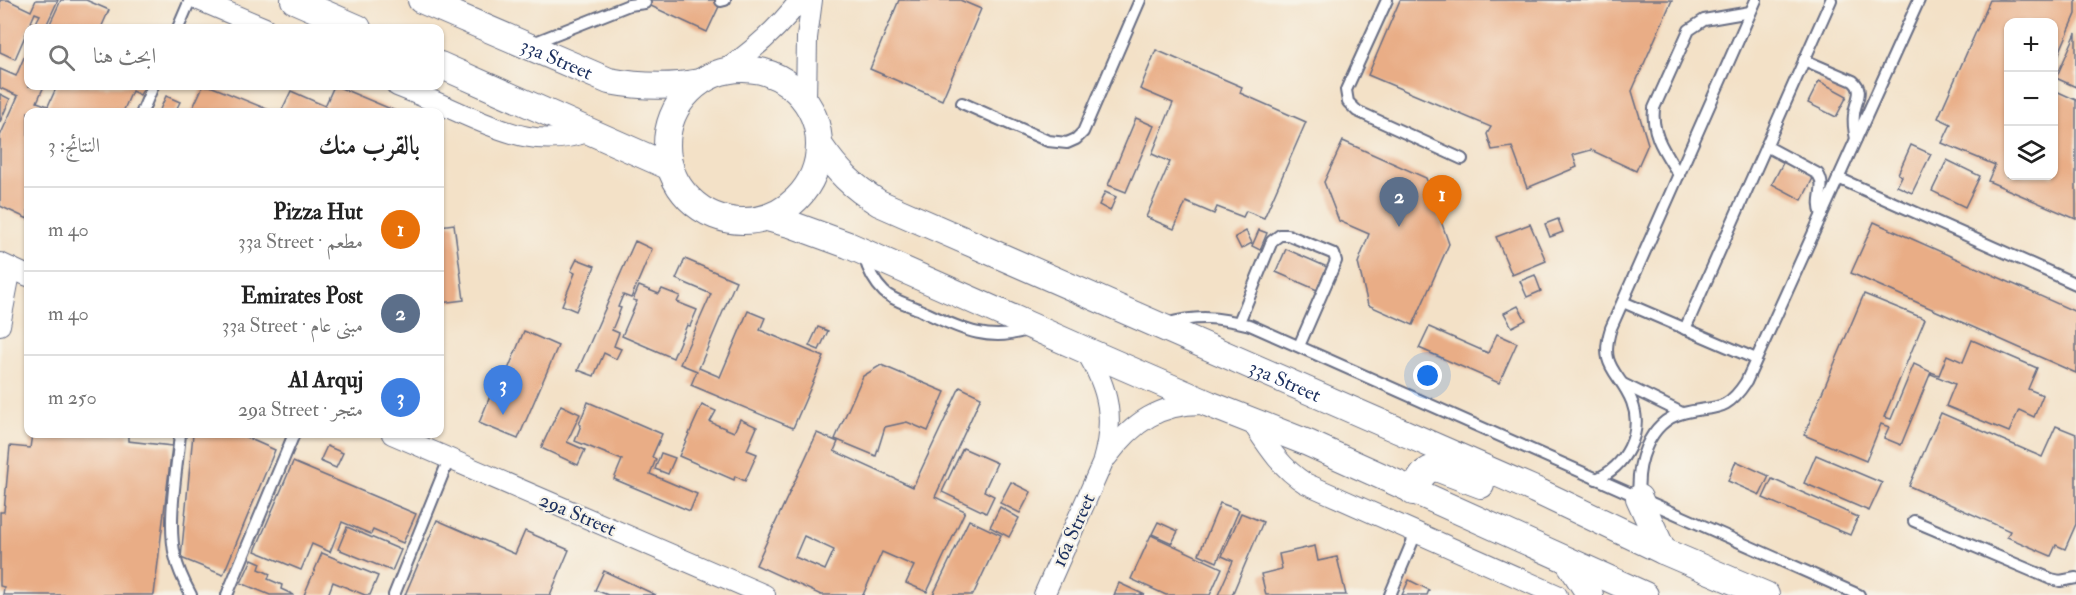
<!DOCTYPE html>
<html lang="ar">
<meta charset="utf-8">
<style>
body{margin:0;font-family:"IM FELL Double Pica",Amiri,serif;background:#f2f2f2;color:#222;direction:rtl}
.controls{position:absolute;right:18px;top:18px;display:grid;overflow:hidden;border-radius:12px;box-shadow:0 2px 4px #0004}
.controls button{width:54px;height:54px;display:grid;place-items:center;padding:0;border:0;border-bottom:2px solid #e0e0e0;background:#fff;color:#222;font:30px sans-serif}
.you{position:absolute;left:1428px;top:376px;width:21px;height:21px;margin:-15px;border:4px solid #fff;border-radius:50%;background:#1a73e8;box-shadow:0 0 0 9px #1a73e833}
.badge{display:grid;place-items:center;width:39px;height:39px;border-radius:50%;background:#0f766e;color:#fff;font-size:20px;font-weight:700}
.pin{position:absolute;translate:-50% -50px;filter:drop-shadow(0 2px 3px #0008)}
.pin::after{content:'';position:absolute;top:32px;width:21px;height:18px;background:inherit;clip-path:polygon(0 0,100% 0,50% 100%)}
.list{margin:0;padding:0;list-style:none}
h2{display:flex;justify-content:space-between;align-items:center;height:78px;margin:0;padding:0 24px;font-size:26px}
h2 small{font-size:20px;font-weight:400;color:#767676}
.list li{display:grid;grid-template-columns:39px 1fr auto;gap:18px;align-items:center;box-sizing:border-box;height:84px;padding:0 24px;border-top:2px solid #e0e0e0}
.list b{display:block;font-size:22px;white-space:nowrap}
.list p{margin:0;font-size:20px;white-space:nowrap;color:#767676}
.list em{font-size:20px;font-style:normal;color:#767676}
.icon{flex:none;width:33px;height:33px;fill:none;stroke:currentColor;stroke-width:2;stroke-linecap:round;stroke-linejoin:round}
.map{position:relative;flex:none;width:2076px;height:595px;overflow:hidden;direction:ltr}
.search{position:absolute;background:#fff;box-shadow:0 2px 4px #0004;left:24px;top:24px;width:420px;height:66px;display:flex;align-items:center;gap:15px;box-sizing:border-box;padding:0 21px;border-radius:12px;color:#767676;font-size:22px}
.panel{position:absolute;background:#fff;box-shadow:0 2px 4px #0004;left:24px;top:108px;width:420px;height:330px;border-radius:12px;direction:rtl}
.map>svg:first-child{display:block}
</style>
<div class="map">
<svg width="2076" height="595" viewBox="0 0 2076 595">
<rect width="100%" height="100%" fill="#f7f3e8"/>
<filter id="ink" filterUnits="userSpaceOnUse"><feTurbulence type="fractalNoise" baseFrequency=".0167" numOctaves="2"/><feDisplacementMap in="SourceGraphic" scale="12" xChannelSelector="R" yChannelSelector="G"/><feConvolveMatrix kernelMatrix="1 2 1 2 8 2 1 2 1" color-interpolation-filters="sRGB"/></filter>
<filter id="wash" filterUnits="userSpaceOnUse"><feTurbulence type="fractalNoise" baseFrequency=".008" numOctaves="4" result="noise"/><feDisplacementMap in="SourceGraphic" scale="24" xChannelSelector="R" yChannelSelector="G"/><feGaussianBlur stdDeviation="1.35" result="paint"/><feColorMatrix in="noise" values="0 0 0 0 0 0 0 0 0 0 0 0 0 0 0 0 0 1.4 0 .05"/><feComposite in="paint" operator="in"/></filter>
<g filter="url(#wash)">
<rect width="100%" height="100%" fill="#f3e1c7"/>
<g id="blocks">
<g fill="#e9ad86" fill-rule="evenodd">
<polygon points="0,0 8,0 31,11 36,0 58,0 45,28 33,28 40,15 35,13 15,59 0,52"/>
<polygon points="61,0 86,0 109,10 101,28 48,28"/>
<polygon points="638,0 722,0 707,32"/>
<polygon points="899,0 960,0 981,9 942,100 870,69"/>
<polygon points="1400,0 1672,0 1632,91 1648,144 1636,171 1591,150 1573,155 1577,167 1527,188 1512,147 1492,150 1487,134 1491,127 1368,75"/>
<polygon points="1990,0 2076,0 2076,14 2054,65 2054,22 2008,22 2008,176 2054,176 2054,90 2076,100 2076,219 1988,181 1995,165 1942,143 1951,124 1938,118"/>
<polygon points="2076,33 2076,87 2056,78"/>
<polygon points="28,48 28,86 44,86 37,102 48,106 57,86 145,86 140,95 132,91 123,112 28,112 28,219 0,206 0,136 18,96 0,88 0,69 16,76"/>
<polygon points="1156,50 1242,87 1240,93 1306,122 1264,218 1246,211 1243,217 1217,207 1214,214 1186,202 1174,229 1146,217 1170,162 1152,154 1173,103 1140,89"/>
<polygon points="1819,81 1847,96 1836,117 1808,103"/>
<polygon points="203,86 210,86 274,112 191,112"/>
<polygon points="334,86 336,86 398,112 281,112 291,91 325,106"/>
<polygon points="0,94 10,99 0,122"/>
<polygon points="166,96 180,102 175,112 159,112"/>
<polygon points="1136,118 1154,126 1126,192 1108,185"/>
<polygon points="1343,141 1426,178 1449,244 1413,325 1368,305 1358,263 1369,234 1339,221 1324,182"/>
<polygon points="1911,145 1931,154 1912,193 1897,186 1902,176 1898,174"/>
<polygon points="1947,160 1980,176 1965,207 1932,191"/>
<polygon points="1784,161 1814,176 1802,200 1772,184"/>
<polygon points="1105,192 1116,197 1110,211 1099,205"/>
<polygon points="1558,219 1563,232 1550,237 1545,224"/>
<polygon points="1874,222 2076,312 2076,373 1851,273"/>
<polygon points="454,224 464,300 440,303 440,226"/>
<polygon points="1530,224 1546,261 1512,275 1496,237"/>
<polygon points="1259,230 1267,233 1260,250 1252,246"/>
<polygon points="1246,231 1252,243 1241,249 1235,237"/>
<polygon points="635,241 652,249 631,298 623,295 618,307 621,308 612,330 619,333 614,346 621,349 616,359 604,353 594,376 578,370"/>
<polygon points="1286,249 1327,267 1317,290 1276,272"/>
<polygon points="577,259 595,266 576,311 562,305 575,273 571,271"/>
<polygon points="685,259 736,281 699,368 720,377 748,311 765,318 760,330 824,357 793,428 691,385 697,371 680,364 711,294 676,279"/>
<polygon points="1535,275 1541,291 1527,297 1520,281"/>
<polygon points="639,286 659,294 662,289 680,296 677,302 697,310 690,326 687,325 673,358 622,336 637,301 633,300"/>
<polygon points="1864,294 1925,319 1884,417 1891,419 1914,364 1931,372 1901,445 1884,438 1889,427 1881,424 1866,461 1804,435"/>
<polygon points="1518,306 1526,320 1512,327 1504,313"/>
<polygon points="818,327 828,331 819,350 809,346"/>
<polygon points="1429,327 1488,353 1497,334 1517,343 1499,383 1419,348"/>
<polygon points="524,331 558,346 518,439 479,423 491,394 497,396"/>
<polygon points="1972,340 2037,368 2028,389 2043,395 2034,417 2019,410 2009,432 1946,406 1955,384 1931,374 1931,372 1939,375 1947,355 1963,362"/>
<polygon points="881,365 945,392 928,431 907,422 885,427 876,456 835,439 863,376"/>
<path d="M960,387L981,397L935,497L965,511L927,592L906,583L914,566L882,552L863,595H821L756,565L817,433L838,442L834,451L913,487ZM804,536L834,550L825,570L795,557Z"/>
<polygon points="588,402 662,434 652,457 656,459 650,474 697,494 690,511 614,479 622,460 575,441 581,425 579,424"/>
<polygon points="561,405 580,414 567,442 585,450 578,465 541,448"/>
<polygon points="702,405 716,411 710,422 734,432 740,419 757,427 747,450 757,454 745,481 735,476 734,480 679,456"/>
<polygon points="1941,413 2042,457 2056,426 2076,434 2076,524 2065,549 2056,545 2051,556 2007,537 2010,531 1909,486"/>
<polygon points="32,434 128,434 128,441 172,446 154,595 3,595 4,587 0,586 0,512 4,512 10,446 30,448"/>
<polygon points="193,434 239,434 275,450 223,575 181,558"/>
<polygon points="327,446 343,453 336,468 320,461"/>
<polygon points="963,448 997,463 984,491 994,496 986,513 942,492"/>
<polygon points="661,453 675,458 668,474 655,469"/>
<polygon points="1816,455 1882,483 1869,511 1804,483"/>
<polygon points="1736,461 1769,476 1760,495 1728,481"/>
<polygon points="293,462 416,514 403,543 373,530 371,534 342,522 330,552 312,544 301,570 255,551"/>
<polygon points="1772,479 1858,517 1850,535 1763,498"/>
<polygon points="1011,482 1031,492 1020,513 1000,503"/>
<polygon points="1220,503 1239,510 1217,562 1199,554"/>
<polygon points="1000,507 1019,518 1009,537 990,527"/>
<polygon points="1241,513 1263,522 1232,595 1218,595 1233,561 1222,556"/>
<polygon points="437,520 515,554 525,531 569,550 550,595 405,595"/>
<polygon points="969,520 1001,535 973,595 933,595"/>
<polygon points="1158,522 1178,531 1172,543 1152,534"/>
<polygon points="347,527 401,550 392,571 338,549"/>
<polygon points="1151,535 1222,568 1210,595 1166,595 1131,579"/>
<polygon points="1315,546 1318,561 1337,557 1346,595 1266,595 1261,574 1282,569 1279,554"/>
<polygon points="322,553 378,576 370,595 365,595 333,582 328,595 304,595"/>
<polygon points="252,559 261,563 259,569 270,574 268,579 282,585 281,589 294,595 270,595 241,583"/>
<polygon points="604,571 656,595 608,595 595,590"/>
<polygon points="1409,580 1429,590 1427,595 1402,595"/>
<polygon points="1119,583 1145,595 1114,595"/>
</g>
</g>
</g>
<g filter="url(#ink)">
<use href="#blocks" fill-opacity="0" stroke="#676d83" stroke-width="1.5"/>
<g fill="none" stroke-linecap="round" stroke-linejoin="round">
<defs>
<g id="service">
<polyline points="1387,0 1346,90 1348,102 1357,111 1462,159"/>
<polyline points="721,1 725,0"/>
<polyline points="178,28 190,0"/>
<polyline points="533,43 629,5 645,3"/>
<path d="M1804,60L1853,81C1865,91 1855,101 1854,114C1853,122 1854,130 1856,139"/>
<polyline points="962,103 1048,141 1067,143 1076,139 1083,132 1140,0"/>
<polyline points="142,112 153,86"/>
<path d="M1766,146L1818,174C1827,188 1815,198 1822,215"/>
<path d="M1679,175C1665,152 1651,135 1654,108L1689,30L1704,20L1750,12"/>
<polyline points="1838,178 2076,284"/>
<path d="M864,256C868,270 874,282 884,292C892,300 907,304 918,309C955,326 988,345 1029,329"/>
<polyline points="1623,302 1756,359"/>
<polyline points="1239,322 1272,241 1280,235 1288,235 1334,254 1336,261 1299,346"/>
<path d="M1165,324C1198,315 1217,317 1250,325L1859,595"/>
<polyline points="1685,329 1831,0"/>
<polyline points="1623,384 1682,413"/>
<path d="M180,434C177,470 167,521 175,556C178,570 184,582 191,595"/>
<path d="M1596,479C1625,467 1644,433 1632,402C1620,371 1598,369 1611,328L1756,0"/>
<path d="M1639,497C1636,466 1647,422 1683,413C1715,405 1725,414 1746,382L1919,0"/>
<polyline points="1914,521 2051,579 2060,581 2076,578"/>
<polyline points="227,595 294,434"/>
<polyline points="394,595 449,459"/>
<polyline points="1390,595 1416,533"/>
</g>
<g id="minor">
<polyline points="199,0 265,28"/>
<path d="M723,72C753,51 778,29 800,0"/>
<path d="M397,86C420,95 443,105 465,115C508,134 543,148 590,131"/>
<polyline points="806,101 807,38 812,0"/>
<polyline points="0,263 28,276"/>
<polyline points="0,325 11,268"/>
<path d="M1251,421C1267,445 1280,467 1305,483L1557,595"/>
<polyline points="392,434 765,595"/>
<path d="M1107,457C1133,422 1160,403 1205,404"/>
<path d="M1044,595L1102,464C1115,420 1110,390 1085,350"/>
</g>
<g id="tertiary">
<polyline points="294,0 358,28"/>
<path id="s1" d="M421,0L609,81C641,87 669,88 700,82"/>
<polyline points="440,65 670,167"/>
<circle cx="743" cy="145" r="76"/>
<path id="s2" d="M820,146C838,172 852,186 879,203L1535,490L1663,551L1766,595"/>
<polyline points="767,218 793,225 848,245 1085,350 1209,404 1308,443 1645,595"/>
<path d="M1413,492C1419,481 1423,469 1436,468L1481,485"/>
<polyline points="1639,498 1663,551"/>
<polyline points="1568,561 1590,595"/>
</g>
</defs>
<use href="#service" stroke="#676d83" stroke-width="14"/>
<use href="#minor" stroke="#676d83" stroke-width="22"/>
<use href="#tertiary" stroke="#676d83" stroke-width="28"/>
<use href="#service" stroke="#fff" stroke-width="10"/>
<use href="#minor" stroke="#fff" stroke-width="20"/>
<use href="#tertiary" stroke="#fff" stroke-width="26"/>
</g>
</g>
<g text-anchor="middle" stroke-width="4.5" stroke-linejoin="round" paint-order="stroke">
<g font-size="20" fill="#1b2f5e" stroke="#f7f3e8">
<text dy="7" stroke="none"><textPath href="#s1" startOffset="148">33a Street</textPath></text>
<text dy="7" stroke="none"><textPath href="#s2" startOffset="526">33a Street</textPath></text>
<text transform="translate(578 514) rotate(23)" y="7">29a Street</text>
<text transform="translate(1073 530) rotate(-66)" y="7">16a Street</text>
</g>
</g>
</svg>
<div class="controls">
<button>+</button>
<button>−</button>
<button><svg class="icon" aria-label="layers" viewBox="0 0 24 24"><path d="M12 4l9 5-9 5-9-5zM3 14l9 5 9-5"/></svg></button>
</div>
<div class="you"></div>
<div class="pin badge" style="left:1442px;top:225px;background:#e8710a">1</div>
<div class="pin badge" style="left:1399px;top:227px;background:#5c6f8a">2</div>
<div class="pin badge" style="left:503px;top:415px;background:#3f7fe0">3</div>
<div class="search"><svg class="icon" aria-label="search" viewBox="0 0 24 24"><circle cx="10" cy="10" r="6"/><path d="M15 15l6 6"/></svg>ابحث هنا</div>
<section class="panel">
<h2>بالقرب منك<small>النتائج: 3</small></h2>
<ul class="list">
<li><span class="badge" style="background:#e8710a">1</span><div><b>Pizza Hut</b><p>مطعم · 33a Street</p></div><em>40 m</em></li>
<li><span class="badge" style="background:#5c6f8a">2</span><div><b>Emirates Post</b><p>مبنى عام · 33a Street</p></div><em>40 m</em></li>
<li><span class="badge" style="background:#3f7fe0">3</span><div><b>Al Arquj</b><p>متجر · 29a Street</p></div><em>250 m</em></li>
</ul>
</section>
</div>
